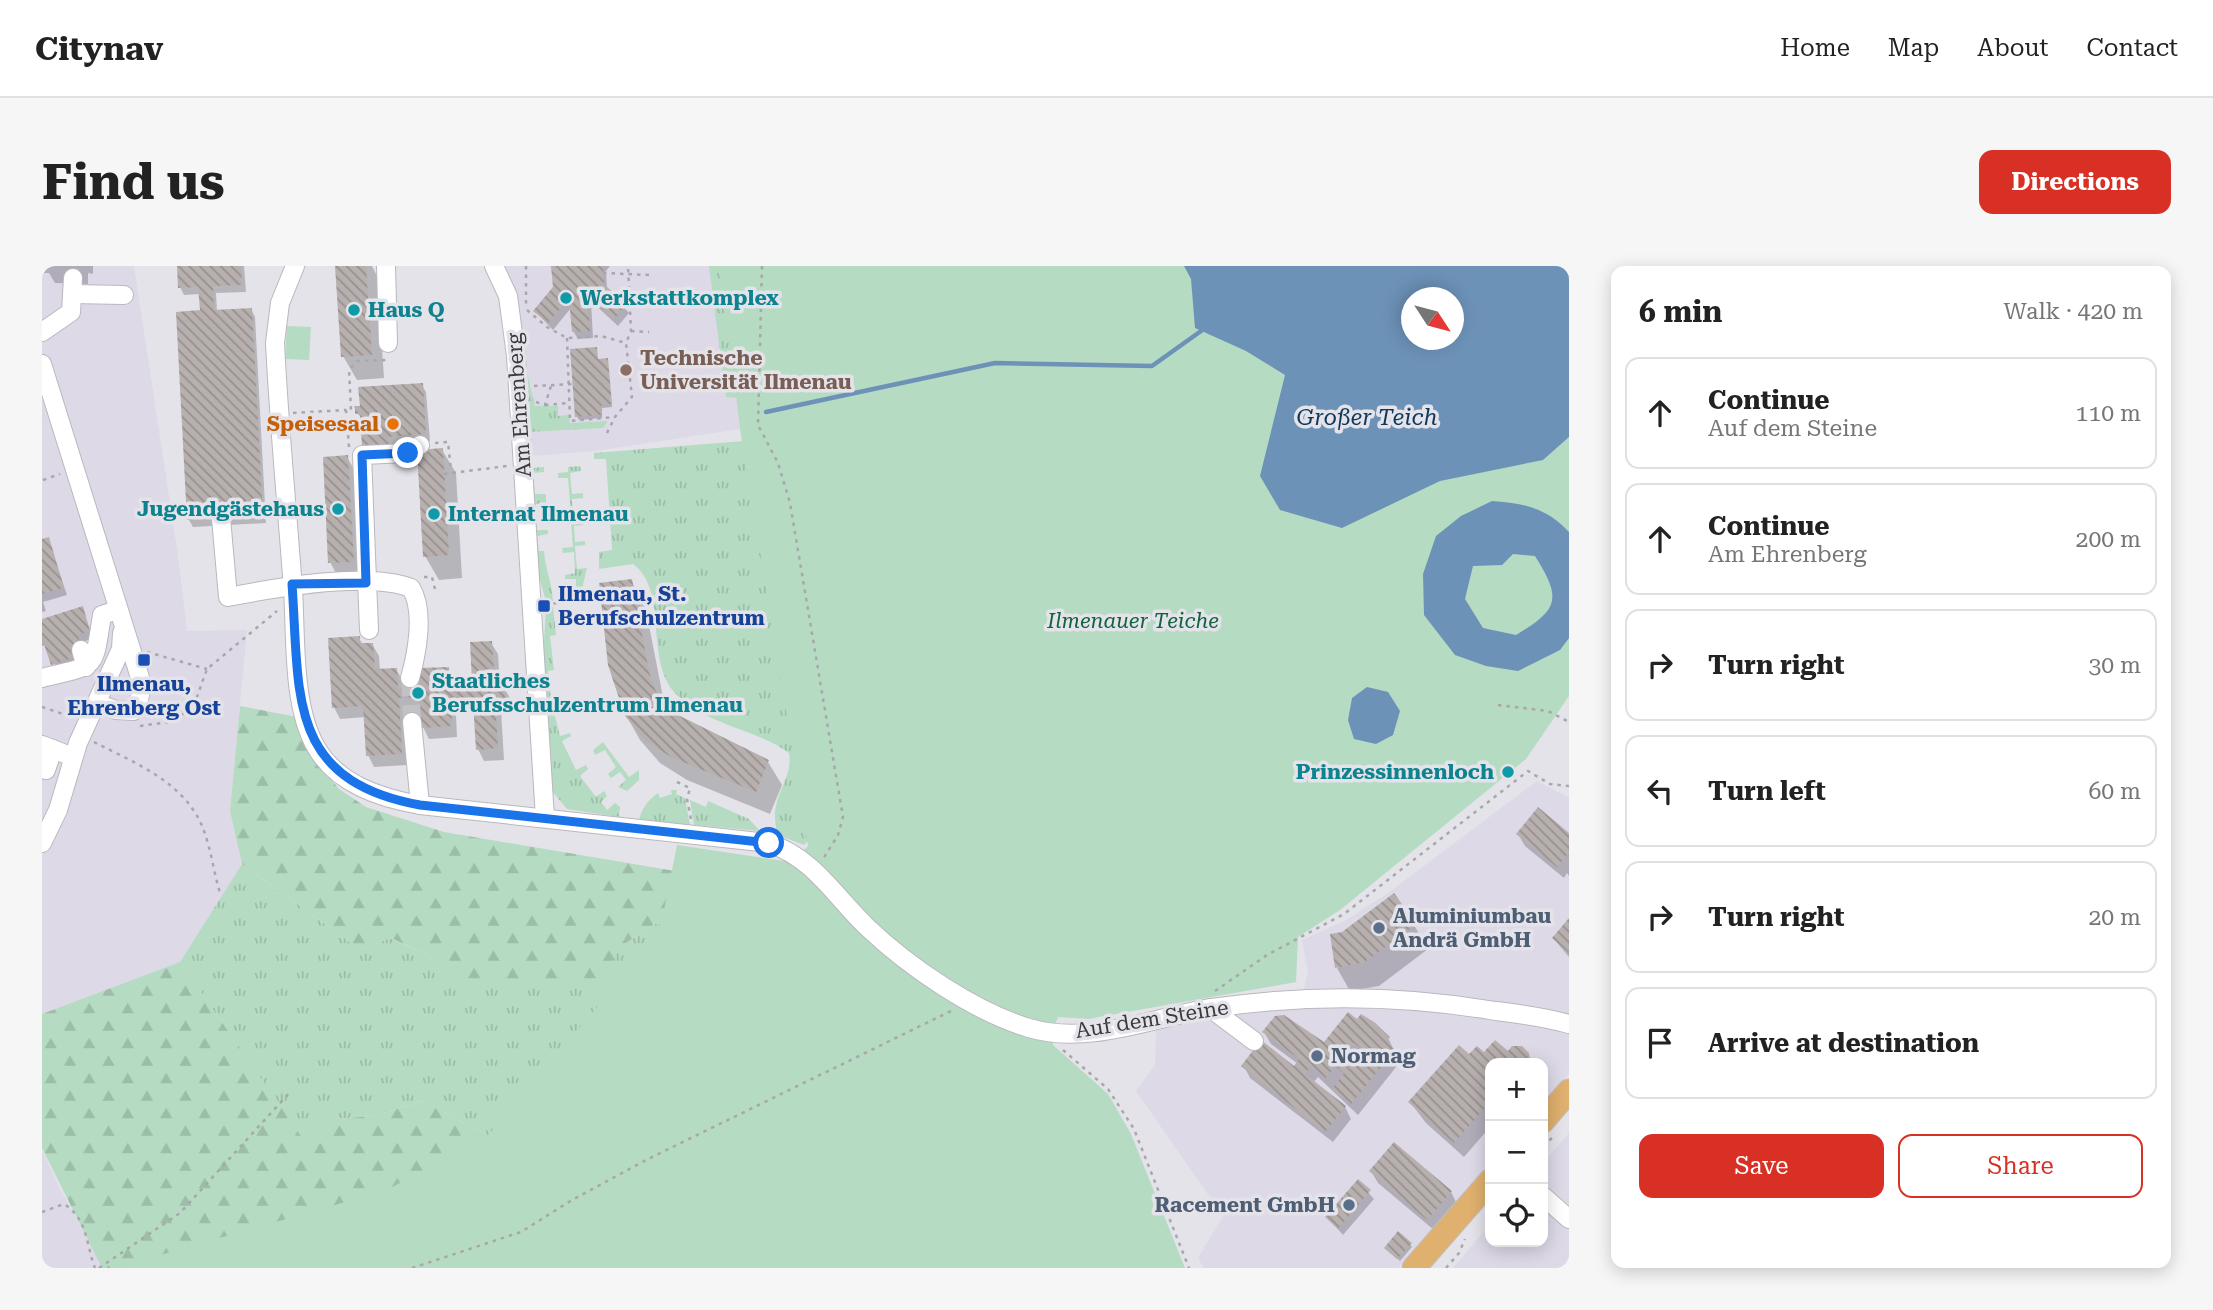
<!DOCTYPE html>
<meta charset="utf-8">
<style>
body{margin:0;font-family:"Roboto Serif",serif;background:#f6f6f6;color:#222}
.controls{position:absolute;right:21px;bottom:21px;display:grid;overflow:hidden;border-radius:14px;box-shadow:0 4px 18px #0003}
.controls button{width:63px;height:63px;display:grid;place-items:center;padding:0;border:0;border-bottom:2px solid #e0e0e0;background:#fff;color:#222;font:35px sans-serif}
.compass{position:absolute;left:1359px;top:21px;width:63px;height:63px;border-radius:50%;background:#fff;box-shadow:0 4px 18px #0003;rotate:126deg}
.stop{position:absolute;width:21px;height:21px;margin:-16px;border:5px solid #1a73e8;border-radius:50%;background:#fff}
.stop.end{background:#1a73e8;border-color:#fff;box-shadow:0 2px 7px #0008}
.list{margin:0;padding:0;list-style:none}
h2{display:flex;justify-content:space-between;align-items:center;height:91px;margin:0;padding:0 28px;font-size:30px}
h2 small{font-size:23px;font-weight:400;color:#767676}
.list li{display:grid;grid-template-columns:46px 1fr auto;gap:21px;align-items:center;box-sizing:border-box;height:112px;margin:0 14px 14px;padding:0 14px;border:2px solid #e0e0e0;border-radius:14px}
.list b{display:block;font-size:26px;white-space:nowrap}
.list p{margin:0;font-size:23px;white-space:nowrap;color:#767676}
.list em{font-size:23px;font-style:normal;color:#767676}
.actions{display:flex;gap:14px;padding:21px 28px}
.actions a{flex:1;padding:16px 0;border:2px solid #d93025;border-radius:14px;text-align:center;font-size:24px;color:#d93025}
.actions .main{background:#d93025;color:#fff}
.icon{flex:none;width:38px;height:38px;fill:none;stroke:currentColor;stroke-width:2;stroke-linecap:round;stroke-linejoin:round}
.map{position:relative;flex:none;width:1527px;height:1002px;overflow:hidden;border-radius:14px}
header{display:flex;align-items:center;gap:42px;box-sizing:border-box;height:98px;padding:0 35px;background:#fff;border-bottom:2px solid #e0e0e0}
header strong{font-size:33px}
nav{display:flex;gap:38px;margin-inline-start:auto;font-size:24px}
.intro{display:flex;align-items:center;justify-content:space-between;box-sizing:border-box;height:168px;padding:0 42px}
h1{margin:0;font-size:49px}
.button{padding:18px 32px;border-radius:14px;background:#d93025;color:#fff;font-size:24px;font-weight:700}
main{display:flex;gap:42px;padding:0 42px}
aside{flex:1;background:#fff;border-radius:14px;box-shadow:0 4px 18px #0003}
.map>svg:first-child{display:block}
</style>
<header>
<strong>Citynav</strong>
<nav><a>Home</a><a>Map</a><a>About</a><a>Contact</a></nav>
</header>
<div class="intro"><h1>Find us</h1><a class="button">Directions</a></div>
<main>
<div class="map">
<svg width="1527" height="1002" viewBox="0 0 1527 1002">
<defs>
<pattern id="grass-tufts" width="24" height="20" patternUnits="userSpaceOnUse" patternTransform="scale(1.75)"><rect width="24" height="20" fill="#b5dbc2"/><path d="M3 7l-1-3M5 7V3M7 7l1-3M15 17l-1-3M17 17v-4M19 17l1-3" fill="none" stroke="#9cbda8"/></pattern>
<pattern id="forest-firs" width="22" height="20" patternUnits="userSpaceOnUse" patternTransform="scale(1.75)"><rect width="22" height="20" fill="#b5dbc2"/><path d="M5 1l3.5 6h-7zM16 11l3.5 6h-7z" fill="#9cbda8"/></pattern>
<pattern id="building-back-hatch" width="6" height="6" patternUnits="userSpaceOnUse" patternTransform="scale(1.75)"><rect width="6" height="6" fill="#b7b0ae"/><path d="M-1 5l2 2M0 0l6 6M5-1l2 2" fill="none" stroke="#96908f"/></pattern>
</defs>
<rect width="100%" height="100%" fill="#e4e3e9"/>
<g fill="#ddd9e7">
<polygon points="0,0 92,0 136,290 145,365 205,364 188,545 200,598 138,696 0,748"/>
<polygon points="460,0 678,0 698,163 553,185 488,190"/>
<polygon points="1495,515 1527,532 1527,808 1501,838 1501,797 1448,797 1448,898 1356,1002 1162,1002 1156,992 1181,950 1094,825 1113,799 1114,763 1168,752 1258,741 1266,706 1260,674 1304,654 1346,627"/>
<polygon points="1527,867 1527,1002 1411,1002 1448,958 1448,976 1501,976 1501,897"/>
<polygon points="0,884 16,919 61,1002 0,1002"/>
</g>
<g fill="url(#grass-tufts)">
<path d="M667,0H976L769,572L762,579L736,569C724,531 752,516 747,487C713,462 662,459 633,427C602,394 627,324 591,298L557,303V286L570,284L564,193H552V187L714,174L708,133L684,131Z"/>
<polygon points="483,98 493,140 516,140 516,150 527,149 528,157 566,155 561,162 487,166"/>
<polygon points="538,200 539,205 528,207 530,228 541,227 541,232 530,233 531,255 542,254 542,259 532,260 533,276 543,275 543,279 533,280 535,303 545,302 538,331 524,334 524,330 534,329 534,313 523,313 523,309 533,307 532,286 521,287 520,282 531,281 529,255 519,255 518,250 529,249 526,212 516,212 516,207 526,206 526,201"/>
<path d="M502,201V206L491,207L493,228H504V237L494,238L495,264H506V268L495,270L497,285H502C503,302 510,317 511,335H504L491,290L488,202Z"/>
<polygon points="504,341 511,341 514,369 508,370 512,404 506,405 509,432 520,431 520,436 510,438 518,470 528,467 529,470 520,475 534,504 544,499 546,503 538,510 554,531 562,525 565,530 559,536 565,544 573,537 578,541 577,551 525,543 509,524 500,410"/>
<polygon points="561,476 587,511 597,504 597,514 585,525 576,521 584,514 578,506 569,512 566,508 574,501 563,484 553,489 551,484"/>
<path d="M629,524H635L634,528L643,532L648,559L597,554C600,542 606,534 616,527L618,532L630,528Z"/>
<polygon points="648,534 664,541 666,535 707,553 718,565 652,559"/>
<polygon points="200,598 319,684 348,672 385,689 416,713 576,682 613,658 633,658 477,886 381,835 331,850 294,853 261,874 138,696"/>
</g>
<g fill="url(#forest-firs)">
<polygon points="198,440 255,451 271,492 297,523 324,541 402,566 633,605 633,658 613,658 576,682 562,714 416,713 385,689 349,672 319,684 200,598 188,545"/>
<polygon points="138,696 261,873 294,853 331,850 381,835 477,886 630,1002 60,1002 0,882 0,748"/>
</g>
<g fill="#b5dbc2" fill-rule="evenodd">
<path d="M678,0H1527V430L1484,493L1298,644L1256,671L1254,716L1046,753L1016,751L1011,764V779L1066,828L1089,868L1143,1002H73L345,924L447,868L572,721L598,699L620,654L635,579L749,596L766,580L698,163ZM1370,32H1412V74H1370Z"/>
<polygon points="245,60 269,61 267,94 243,93"/>
</g>
<g fill="#6d92b8" fill-rule="evenodd">
<path d="M1142,0H1527V171L1501,194L1398,215L1300,262L1238,244L1218,210L1243,109L1204,85L1153,62L1149,13ZM1370,32H1412V74H1370Z"/>
<path d="M1450,235C1481,237 1505,242 1527,266V372L1518,384L1476,405L1444,400L1413,389L1382,349L1381,308L1394,270L1419,250ZM1471,288L1493,290C1520,333 1517,343 1474,369L1441,362L1423,333L1431,300L1460,299Z"/>
<polygon points="1325,421 1346,426 1358,445 1351,469 1334,478 1312,473 1306,454 1310,432"/>
</g>
<g fill="#0003">
<polygon points="0,0 51,0 51,8 46,7 46,18 13,17 7,7 0,7"/>
<polygon points="137,0 202,0 204,26 174,27 175,45 209,43 213,51 224,257 151,261 147,254 159,46 158,28 142,29 138,21"/>
<polygon points="295,0 330,0 335,10 342,112 315,114 301,90"/>
<polygon points="508,0 568,0 564,5 565,23 587,47 576,60 549,35 551,72 536,73 531,65 529,42 511,64 493,45 513,22 511,3"/>
<polygon points="565,94 570,141 560,142 560,152 537,154 535,151 556,95"/>
<polygon points="380,119 384,126 388,175 349,178 350,186 315,147"/>
<polygon points="400,184 414,207 420,312 397,314 383,290"/>
<polygon points="305,191 318,214 324,319 301,320 288,296"/>
<polygon points="6,273 25,329 1,336 4,345 0,346 0,275"/>
<polygon points="589,315 603,339 622,436 635,450 726,496 740,519 728,548 645,514 618,497 598,474 584,449 570,411 559,319"/>
<polygon points="40,342 51,372 38,377 37,399 15,405 5,379 0,380 0,354"/>
<polygon points="317,372 321,379 330,378 337,390 338,404 354,403 361,415 361,425 379,424 406,402 413,419 432,418 449,377 456,388 458,420 461,420 468,432 468,444 459,444 462,494 442,495 436,483 434,447 414,449 415,471 387,473 381,461 380,442 362,443 365,499 332,501 326,489 323,451 298,453 292,441"/>
<polygon points="1496,544 1527,569 1527,610 1525,607 1522,612 1483,580 1476,568"/>
<polygon points="1527,655 1527,691 1512,673"/>
<polygon points="1372,659 1386,683 1337,720 1308,725 1295,702"/>
<polygon points="1222,766 1283,778 1346,772 1358,796 1316,849 1276,811 1271,817 1303,841 1309,853 1291,876 1208,812 1202,800 1253,803 1256,798 1229,778"/>
<polygon points="1486,788 1491,797 1448,797 1448,861 1422,891 1384,857 1368,836 1428,791"/>
<polygon points="1329,905 1409,926 1415,938 1392,964 1336,917"/>
<polygon points="1316,915 1332,933 1301,969 1285,951"/>
<polygon points="1368,978 1370,981 1358,995 1346,985"/>
</g>
<g fill="none" stroke-linecap="round" stroke-linejoin="round">
<polyline stroke="#6d92b8" stroke-width="4.5" points="724,146 953,97 1110,100 1159,65"/>
</g>
<g fill="url(#building-back-hatch)" fill-rule="evenodd">
<polygon points="135,0 199,0 200,19 171,20 172,44 210,42 221,250 145,254 134,46 158,44 156,21 136,22"/>
<polygon points="293,0 324,0 330,89 299,91"/>
<polygon points="509,0 561,0 562,18 584,39 572,53 546,30 548,65 530,66 527,33 506,57 491,45 511,21"/>
<polygon points="555,81 556,93 566,92 570,138 559,139 560,149 533,151 528,83"/>
<polygon points="381,117 384,168 346,171 347,179 320,181 318,147 313,148 313,143 312,140 318,140 316,121"/>
<polygon points="401,182 407,289 381,291 375,184"/>
<polygon points="306,189 312,296 286,297 281,191"/>
<polygon points="7,271 22,322 0,328 0,273"/>
<polygon points="590,313 607,406 614,426 636,449 727,494 714,526 629,491 603,474 583,450 566,399 557,317"/>
<polygon points="41,340 48,365 36,369 38,377 30,379 34,391 9,399 0,372 0,353"/>
<polygon points="318,370 318,377 331,377 333,403 355,402 356,423 377,422 376,402 407,401 408,418 430,416 428,376 450,375 453,419 462,418 463,433 453,433 456,482 434,484 431,436 409,437 410,460 379,462 377,431 357,432 360,488 324,490 321,440 290,442 286,372"/>
<polygon points="1496,541 1527,567 1527,586 1515,601 1474,568"/>
<polygon points="1352,627 1374,658 1323,696 1293,702 1288,668 1300,666"/>
<polygon points="1527,652 1527,687 1510,672"/>
<path d="M1306,746L1315,753L1319,748L1332,756L1348,771L1344,776L1353,784L1309,838L1290,823L1302,807L1293,800L1284,812L1269,800L1263,808L1304,840L1283,866L1199,800L1219,774L1252,800L1257,793L1220,766L1233,750L1242,749L1282,776ZM1312,777L1321,784L1307,802L1297,795Z"/>
<polygon points="1453,774 1466,785 1470,780 1480,780 1487,787 1488,796 1448,797 1448,836 1412,877 1366,836 1417,779 1427,788 1435,780 1442,786"/>
<polygon points="1352,876 1410,925 1385,954 1327,905"/>
<polygon points="1316,913 1329,924 1296,963 1283,951"/>
<polygon points="1356,965 1370,977 1355,993 1342,982"/>
</g>
<g fill="none" stroke-linecap="round" stroke-linejoin="round">
<polyline stroke="#c2c1c6" stroke-width="18" stroke-dasharray="18 9" stroke-linecap="butt" points="368,412 370,456"/>
<defs>
<g id="minor">
<path d="M253,0L238,37L233,77C237,159 245,241 251,323C254,370 250,440 274,481C295,518 338,532 378,539L727,577C773,593 793,631 826,662C867,701 933,746 987,762C1047,780 1111,751 1170,742C1266,728 1359,729 1454,745C1478,748 1503,751 1527,758"/>
<polyline points="344,0 346,77"/>
<polyline points="452,0 466,30 474,90 503,552"/>
<polyline points="30,28 82,29"/>
<polyline points="0,66 29,46 31,12"/>
<polyline points="0,98 100,418 96,439 91,445 74,444 56,438"/>
<path d="M179,252L186,331C232,322 325,305 369,322C383,345 375,387 368,412"/>
<polyline points="327,364 320,189 366,187 378,179"/>
<polyline points="39,384 44,401"/>
<path d="M0,412C56,398 51,406 60,349L75,344"/>
<polyline points="370,456 378,539"/>
<polyline points="0,479 31,491"/>
<polyline points="0,503 4,504 11,483"/>
<polyline points="0,577 16,544 36,477 79,383 80,367"/>
<polyline points="1168,742 1212,775"/>
<polyline points="1501,930 1527,953"/>
</g>
<g id="major">
<polyline points="1501,855 1527,825"/>
<polyline points="1372,1002 1448,915"/>
</g>
</defs>
<use href="#minor" stroke="#bab8be" stroke-width="20"/>
<use href="#major" stroke="#c0c0c1" stroke-width="25"/>
<g stroke="#a8a7ac" stroke-width="2.5" stroke-dasharray="3.5 5" stroke-linecap="butt">
<polyline points="484,0 484,38"/>
<polyline points="720,0 716,159 736,197 748,237 801,551 796,569 781,593"/>
<polyline points="561,7 607,9"/>
<polyline points="485,44 505,61 525,72 559,70 584,77"/>
<polyline points="589,65 607,66"/>
<polyline points="525,72 528,155 573,151"/>
<polyline points="492,120 531,118"/>
<polyline points="494,136 503,139 509,120"/>
<polyline points="503,139 527,137"/>
<polyline points="251,147 304,144"/>
<polyline points="565,167 573,151 590,131 584,77 589,65 586,0"/>
<polyline points="393,177 406,176 409,205"/>
<polyline points="307,181 304,144 309,144 307,104 315,95 344,94"/>
<polyline points="402,208 465,200"/>
<polyline points="1,214 18,208"/>
<polyline points="382,311 390,311 393,323"/>
<polyline points="503,338 544,335"/>
<polyline points="105,386 165,403"/>
<polyline points="1456,439 1506,445 1527,456"/>
<polyline points="0,441 30,451"/>
<polyline points="98,460 127,456 151,442 165,403 235,345"/>
<path d="M52,476C93,497 145,517 162,565C169,584 172,607 178,627"/>
<polyline points="635,516 648,522 645,533 649,553"/>
<polyline points="1173,725 1225,689 1302,648 1486,505 1508,518 1527,520"/>
<polyline points="1021,784 1066,823 1092,863 1147,1002"/>
<polyline points="1501,880 1511,871"/>
<path d="M0,946L22,938C46,953 44,979 53,1002"/>
<polyline points="57,1002 138,947 249,825"/>
<polyline points="370,1002 479,966 530,934 606,893 909,745"/>
<polyline points="1404,1002 1417,987 1423,973"/>
</g>
<use href="#minor" stroke="#fff" stroke-width="18"/>
<use href="#major" stroke="#dfb06e" stroke-width="23"/>
</g>
<g fill="none" stroke-linecap="round" stroke-linejoin="round">
<path stroke="#1a73e8" stroke-width="9" d="M366,187L320,189L324,317L250,318C258,429 244,514 378,539L727,577"/>
</g>
<g fill="#0f9aa8" stroke="#e4e3e9" stroke-width="2.5">
<circle cx="524" cy="32" r="7"/>
<circle cx="312" cy="44" r="7"/>
<circle cx="296" cy="243" r="7"/>
<circle cx="392" cy="248" r="7"/>
<circle cx="376" cy="427" r="7"/>
<circle cx="1466" cy="506" r="7"/>
</g>
<circle fill="#8d6e63" stroke="#e4e3e9" stroke-width="2.5" cx="584" cy="104" r="7"/>
<circle fill="#e8710a" stroke="#e4e3e9" stroke-width="2.5" cx="351" cy="158" r="7"/>
<g fill="#1a4fb4" stroke="#e4e3e9" stroke-width="2.5">
<rect x="495" y="333" width="14" height="14" rx="3.5"/>
<rect x="95" y="387" width="14" height="14" rx="3.5"/>
</g>
<g fill="#5c6f8a" stroke="#e4e3e9" stroke-width="2.5">
<circle cx="1337" cy="662" r="7"/>
<circle cx="1275" cy="790" r="7"/>
<circle cx="1307" cy="939" r="7"/>
</g>
<g text-anchor="middle" stroke-width="7" stroke-linejoin="round" paint-order="stroke">
<g font-size="21" font-weight="bold" fill="#0d838f" stroke="#e4e3e9" text-anchor="start">
<text x="538" y="39">Werkstattkomplex</text>
<text x="326" y="51">Haus Q</text>
<text x="282" y="250" text-anchor="end">Jugendgästehaus</text>
<text x="406" y="255">Internat Ilmenau</text>
<text x="390" y="422">Staatliches<tspan x="390" dy="24">Berufsschulzentrum Ilmenau</tspan></text>
<text x="1452" y="513" text-anchor="end">Prinzessinnenloch</text>
</g>
<g font-size="21" font-weight="bold" fill="#785e54" stroke="#e4e3e9" text-anchor="start">
<text x="598" y="99">Technische<tspan x="598" dy="24">Universität Ilmenau</tspan></text>
</g>
<g font-size="21" fill="#3a3a3c" stroke="#e4e3e9">
<text transform="translate(477 139) rotate(-94)" y="7">Am Ehrenberg</text>
<text transform="translate(1110 753) rotate(-9)" y="7">Auf dem Steine</text>
</g>
<g font-size="21" font-weight="bold" fill="#c56008" stroke="#e4e3e9" text-anchor="end">
<text x="337" y="165">Speisesaal</text>
</g>
<g font-size="21" font-weight="bold" fill="#164399" stroke="#e4e3e9" text-anchor="start">
<text x="516" y="335">Ilmenau, St.<tspan x="516" dy="24">Berufschulzentrum</tspan></text>
<text x="102" y="425" text-anchor="middle">Ilmenau,<tspan x="102" dy="24">Ehrenberg Ost</tspan></text>
</g>
<g font-size="21" font-style="italic" fill="#10643d" stroke="#e4e3e9">
<text x="1091" y="362">Ilmenauer Teiche</text>
</g>
<g font-size="21" font-weight="bold" fill="#4e5e75" stroke="#e4e3e9" text-anchor="start">
<text x="1351" y="657">Aluminiumbau<tspan x="1351" dy="24">Andrä GmbH</tspan></text>
<text x="1289" y="797">Normag</text>
<text x="1293" y="946" text-anchor="end">Racement GmbH</text>
</g>
<g font-size="23" font-style="italic" fill="#0c385d" stroke="#e4e3e9">
<text x="1325" y="159">Großer Teich</text>
</g>
</g>
</svg>
<div class="controls">
<button>+</button>
<button>−</button>
<button><svg class="icon" aria-label="locate" viewBox="0 0 24 24"><circle cx="12" cy="12" r="6"/><path d="M12 2v4M12 18v4M2 12h4M18 12h4"/></svg></button>
</div>
<svg class="compass" viewBox="-18 -18 36 36"><path d="M0-13l5 13h-10z" fill="#e53935"/><path d="M0 13l5-13h-10z" fill="#767676"/></svg>
<div class="stop" style="left:727px;top:577px"></div>
<div class="stop end" style="left:366px;top:187px"></div>
</div>
<aside>
<h2>6 min<small>Walk · 420 m</small></h2>
<ul class="list">
<li><svg class="icon" aria-label="ahead" viewBox="0 0 24 24"><path d="M12 20V5M6 11l6-6 6 6"/></svg><div><b>Continue</b><p>Auf dem Steine</p></div><em>110 m</em></li>
<li><svg class="icon" aria-label="ahead" viewBox="0 0 24 24"><path d="M12 20V5M6 11l6-6 6 6"/></svg><div><b>Continue</b><p>Am Ehrenberg</p></div><em>200 m</em></li>
<li><svg class="icon" aria-label="right" viewBox="0 0 24 24"><path d="M7 20v-9h11M14 6l5 5-5 5"/></svg><div><b>Turn right</b></div><em>30 m</em></li>
<li><svg class="icon" aria-label="left" viewBox="0 0 24 24"><path d="M17 20v-9H6M10 6l-5 5 5 5"/></svg><div><b>Turn left</b></div><em>60 m</em></li>
<li><svg class="icon" aria-label="right" viewBox="0 0 24 24"><path d="M7 20v-9h11M14 6l5 5-5 5"/></svg><div><b>Turn right</b></div><em>20 m</em></li>
<li><svg class="icon" aria-label="arrive" viewBox="0 0 24 24"><path d="M6 21V4h12l-3 4 3 4H6"/></svg><div><b>Arrive at destination</b></div></li>
</ul>
<div class="actions"><a class="main">Save</a><a>Share</a></div>
</aside>
</main>
